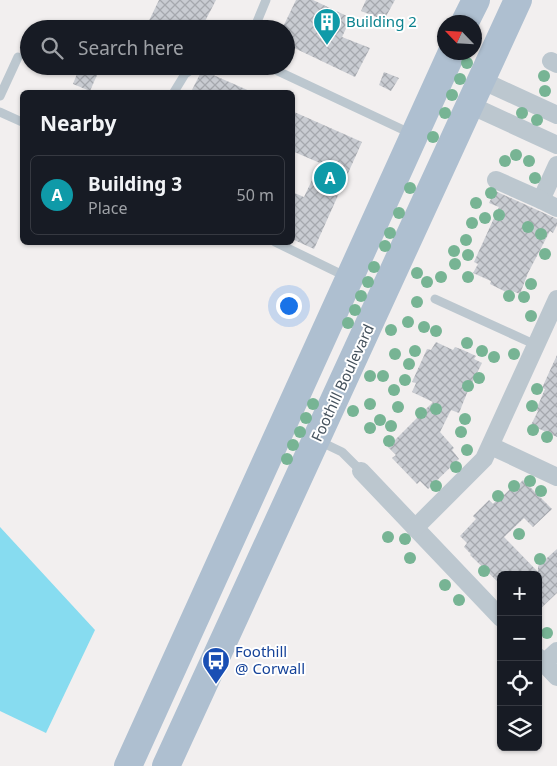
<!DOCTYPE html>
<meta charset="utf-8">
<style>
body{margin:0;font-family:"Noto Sans",sans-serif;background:#20242c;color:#f1f3f6}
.controls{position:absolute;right:15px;bottom:15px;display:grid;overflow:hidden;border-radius:8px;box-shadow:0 1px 4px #0004}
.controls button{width:45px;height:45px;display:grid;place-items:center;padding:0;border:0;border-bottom:1px solid #363941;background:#171b24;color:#f1f3f6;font:25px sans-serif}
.compass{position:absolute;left:437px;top:15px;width:45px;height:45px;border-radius:50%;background:#171b24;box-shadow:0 1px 4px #0004;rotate:295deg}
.you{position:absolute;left:288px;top:305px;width:18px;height:18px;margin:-12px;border:4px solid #fff;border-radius:50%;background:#1a73e8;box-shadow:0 0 0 8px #1a73e833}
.badge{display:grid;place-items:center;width:32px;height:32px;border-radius:50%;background:#ea580c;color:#fff;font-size:16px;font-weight:700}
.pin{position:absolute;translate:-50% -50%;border:2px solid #fff;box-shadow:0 1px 5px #0006}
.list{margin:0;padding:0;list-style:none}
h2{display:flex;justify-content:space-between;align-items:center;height:65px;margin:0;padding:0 20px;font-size:21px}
h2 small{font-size:16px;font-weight:400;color:#9ea1a6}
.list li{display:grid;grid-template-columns:32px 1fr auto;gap:15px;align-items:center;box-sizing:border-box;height:80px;margin:0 10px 10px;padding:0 10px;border:1px solid #363941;border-radius:8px}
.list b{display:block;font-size:19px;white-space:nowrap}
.list p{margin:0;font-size:16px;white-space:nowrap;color:#9ea1a6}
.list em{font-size:16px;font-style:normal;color:#9ea1a6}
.icon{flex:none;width:28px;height:28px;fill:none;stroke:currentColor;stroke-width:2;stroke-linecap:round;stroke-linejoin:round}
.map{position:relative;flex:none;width:557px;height:766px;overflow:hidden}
.search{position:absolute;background:#171b24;box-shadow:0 1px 4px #0004;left:20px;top:20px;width:275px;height:55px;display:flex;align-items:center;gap:12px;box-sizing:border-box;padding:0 18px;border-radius:28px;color:#9ea1a6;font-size:19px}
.panel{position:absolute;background:#171b24;box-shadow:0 1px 4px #0004;left:20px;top:90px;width:275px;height:155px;border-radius:8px}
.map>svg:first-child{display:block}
</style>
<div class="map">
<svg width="557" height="766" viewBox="0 0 557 766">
<defs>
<pattern id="building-cross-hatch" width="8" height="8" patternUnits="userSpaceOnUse" patternTransform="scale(1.25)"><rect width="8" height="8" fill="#c9ccd2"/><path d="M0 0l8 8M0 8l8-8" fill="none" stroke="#a5a8ae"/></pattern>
</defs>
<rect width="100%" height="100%" fill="#f2efef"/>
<polygon fill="#87dcf0" points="0,527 95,630 46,733 0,711"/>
<g fill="url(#building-cross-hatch)">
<polygon points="159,0 216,0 201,29 145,29"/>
<polygon points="296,0 313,0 351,18 342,37 370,48 355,77 286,44 286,29 282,29"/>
<polygon points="366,0 395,0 384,20 361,11"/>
<polygon points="80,66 101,66 90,91 73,84"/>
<polygon points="202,70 252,92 191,92"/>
<polygon points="384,72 399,78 391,91 379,85"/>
<polygon points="292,111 362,142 314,249 292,239 292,192 304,197 320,163 292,151"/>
<polygon points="495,191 557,219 557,225 553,233 550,231 528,273 520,294 512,291 510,294 490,284 491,281 473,273 478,264 474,262 499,207 489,203"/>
<polygon points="436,342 453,350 455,347 463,350 476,356 474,359 482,363 467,393 459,413 451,410 440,432 454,448 452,450 459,459 428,489 420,481 417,484 392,458 396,455 388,447 433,402 412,392 416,383 412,382 427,349 431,350"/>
<polygon points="557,355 557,437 531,425 538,411 536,410 545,389 542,388"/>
<polygon points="523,480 552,509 533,527 524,518 504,537 538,572 538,566 557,549 557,593 538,611 538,575 501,575 501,585 470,555 471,554 464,547 467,543 460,536 476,519 473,516 489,500 493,504 503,494 504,495 510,489 512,491"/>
</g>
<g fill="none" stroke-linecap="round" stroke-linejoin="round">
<g stroke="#bcc7cf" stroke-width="9">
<polyline points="254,29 266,0"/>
<polyline points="267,66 412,134"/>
<polyline points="174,92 185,74 197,66"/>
<polyline points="0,96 18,57"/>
<polyline points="0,112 22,122"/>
<polyline points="275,242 347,277"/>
<polyline points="435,299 536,345"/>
<polyline points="319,441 342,452 361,471"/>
</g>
<g stroke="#bcc7cf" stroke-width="18">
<polyline points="551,61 557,64"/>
<polyline points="481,80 557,115"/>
<polyline points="470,105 557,145"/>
<polyline points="557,165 541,200 557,208"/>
<polyline points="496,180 541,200"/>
<polyline points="491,446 557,477"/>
<polyline points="361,471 501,618"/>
<polyline points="415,528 484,459 557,299"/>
<polyline points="538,657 557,677"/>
<polyline points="544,663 557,651"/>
</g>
<g stroke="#aebfd0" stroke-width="28">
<polyline points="465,22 476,0"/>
<polyline points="128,766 452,52"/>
<polyline points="166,766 518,0"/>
</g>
</g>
<g fill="#77b494">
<circle cx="467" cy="63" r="6"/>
<circle cx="544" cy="76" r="6"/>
<circle cx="460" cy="79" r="6"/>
<circle cx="545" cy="91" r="6"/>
<circle cx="452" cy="95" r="6"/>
<circle cx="445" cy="113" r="6"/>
<circle cx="522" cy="113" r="6"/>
<circle cx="537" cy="120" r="6"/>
<circle cx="433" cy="137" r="6"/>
<circle cx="516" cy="155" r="6"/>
<circle cx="505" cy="161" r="6"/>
<circle cx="529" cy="161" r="6"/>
<circle cx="535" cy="178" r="6"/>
<circle cx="410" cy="188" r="6"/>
<circle cx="491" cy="193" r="6"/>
<circle cx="476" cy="203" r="6"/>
<circle cx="399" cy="213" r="6"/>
<circle cx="499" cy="215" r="6"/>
<circle cx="485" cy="218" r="6"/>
<circle cx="472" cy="223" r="6"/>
<circle cx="528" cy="227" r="6"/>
<circle cx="390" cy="233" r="6"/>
<circle cx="541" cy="234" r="6"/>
<circle cx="466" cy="240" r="6"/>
<circle cx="385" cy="246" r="6"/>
<circle cx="454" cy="251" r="6"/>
<circle cx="545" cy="254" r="6"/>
<circle cx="468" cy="255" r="6"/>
<circle cx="455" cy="264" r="6"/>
<circle cx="374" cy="267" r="6"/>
<circle cx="417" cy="273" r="6"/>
<circle cx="441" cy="277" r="6"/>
<circle cx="468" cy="277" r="6"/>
<circle cx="368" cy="282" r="6"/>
<circle cx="427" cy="282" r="6"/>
<circle cx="531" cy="284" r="6"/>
<circle cx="361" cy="296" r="6"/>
<circle cx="509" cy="296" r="6"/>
<circle cx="524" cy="297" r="6"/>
<circle cx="417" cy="302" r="6"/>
<circle cx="355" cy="310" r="6"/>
<circle cx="531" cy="316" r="6"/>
<circle cx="408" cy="322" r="6"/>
<circle cx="348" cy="323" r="6"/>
<circle cx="424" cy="327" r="6"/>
<circle cx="391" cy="330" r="6"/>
<circle cx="436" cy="331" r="6"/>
<circle cx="467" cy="343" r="6"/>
<circle cx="415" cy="351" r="6"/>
<circle cx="482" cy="351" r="6"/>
<circle cx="395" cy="354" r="6"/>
<circle cx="514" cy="354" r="6"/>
<circle cx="494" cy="357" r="6"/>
<circle cx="409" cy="364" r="6"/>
<circle cx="370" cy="376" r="6"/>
<circle cx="383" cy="376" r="6"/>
<circle cx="479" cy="378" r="6"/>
<circle cx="405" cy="380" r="6"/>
<circle cx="468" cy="386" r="6"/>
<circle cx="537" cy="389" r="6"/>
<circle cx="394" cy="390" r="6"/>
<circle cx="313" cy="404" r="6"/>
<circle cx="370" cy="404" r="6"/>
<circle cx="532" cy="406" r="6"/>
<circle cx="398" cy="407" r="6"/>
<circle cx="436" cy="409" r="6"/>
<circle cx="353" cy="411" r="6"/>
<circle cx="421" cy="413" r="6"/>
<circle cx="306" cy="418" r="6"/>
<circle cx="465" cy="419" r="6"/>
<circle cx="380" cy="420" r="6"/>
<circle cx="391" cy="426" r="6"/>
<circle cx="370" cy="428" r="6"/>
<circle cx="533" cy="430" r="6"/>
<circle cx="300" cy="432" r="6"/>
<circle cx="461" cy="432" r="6"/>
<circle cx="547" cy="437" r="6"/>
<circle cx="389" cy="441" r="6"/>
<circle cx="293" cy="445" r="6"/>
<circle cx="467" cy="450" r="6"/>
<circle cx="287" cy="459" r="6"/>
<circle cx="456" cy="467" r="6"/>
<circle cx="530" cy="481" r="6"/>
<circle cx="436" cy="486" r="6"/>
<circle cx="514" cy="486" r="6"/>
<circle cx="541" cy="491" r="6"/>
<circle cx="498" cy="496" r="6"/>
<circle cx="519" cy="534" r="6"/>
<circle cx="388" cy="537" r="6"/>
<circle cx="405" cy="539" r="6"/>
<circle cx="410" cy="558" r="6"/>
<circle cx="540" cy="559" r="6"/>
<circle cx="484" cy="571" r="6"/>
<circle cx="445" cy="585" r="6"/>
<circle cx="459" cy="600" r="6"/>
<circle cx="547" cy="633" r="6"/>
</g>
<defs>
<symbol id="building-pin" viewBox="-11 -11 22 30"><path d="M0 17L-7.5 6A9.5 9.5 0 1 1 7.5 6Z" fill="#0f9aa8" stroke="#fff"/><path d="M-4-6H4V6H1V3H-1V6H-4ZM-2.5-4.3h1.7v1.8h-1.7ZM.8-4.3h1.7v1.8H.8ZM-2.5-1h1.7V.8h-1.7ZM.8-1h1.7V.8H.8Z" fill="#fff"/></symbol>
<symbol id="bus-pin" viewBox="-11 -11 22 30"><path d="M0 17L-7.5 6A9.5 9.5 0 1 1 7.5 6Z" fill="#1a4fb4" stroke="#fff"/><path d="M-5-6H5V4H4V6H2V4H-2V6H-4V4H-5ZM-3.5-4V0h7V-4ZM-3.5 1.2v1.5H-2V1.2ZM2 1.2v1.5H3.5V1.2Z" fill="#fff"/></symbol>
</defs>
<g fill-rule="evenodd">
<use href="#building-pin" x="311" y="6" width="32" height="43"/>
<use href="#bus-pin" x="200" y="645" width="32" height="43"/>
</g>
<g text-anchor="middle" stroke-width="4" stroke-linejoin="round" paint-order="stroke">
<g font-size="15" fill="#0d838f" stroke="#fff" text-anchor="start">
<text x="346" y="27">Building 2</text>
</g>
<g font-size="15" fill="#46535e" stroke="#fff">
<text transform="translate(343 383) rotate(-65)" y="5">Foothill Boulevard</text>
</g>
<g font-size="15" fill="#164399" stroke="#fff" text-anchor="start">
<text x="235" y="657">Foothill<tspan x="235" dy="17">@ Corwall</tspan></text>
</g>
</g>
</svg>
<div class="controls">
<button>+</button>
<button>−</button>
<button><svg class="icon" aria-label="locate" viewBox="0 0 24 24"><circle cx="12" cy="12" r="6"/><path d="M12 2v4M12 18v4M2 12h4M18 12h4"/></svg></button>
<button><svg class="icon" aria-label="layers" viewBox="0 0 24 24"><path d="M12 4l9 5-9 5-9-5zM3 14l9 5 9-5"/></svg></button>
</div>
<svg class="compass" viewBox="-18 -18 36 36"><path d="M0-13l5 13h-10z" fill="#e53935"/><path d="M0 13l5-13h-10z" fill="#9ea1a6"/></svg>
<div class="you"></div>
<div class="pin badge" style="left:330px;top:178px;background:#0f9aa8">A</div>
<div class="search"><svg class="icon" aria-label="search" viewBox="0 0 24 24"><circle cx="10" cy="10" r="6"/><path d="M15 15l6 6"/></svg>Search here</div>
<section class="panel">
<h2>Nearby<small></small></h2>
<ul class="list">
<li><span class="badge" style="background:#0f9aa8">A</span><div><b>Building 3</b><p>Place</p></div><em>50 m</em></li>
</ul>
</section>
</div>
